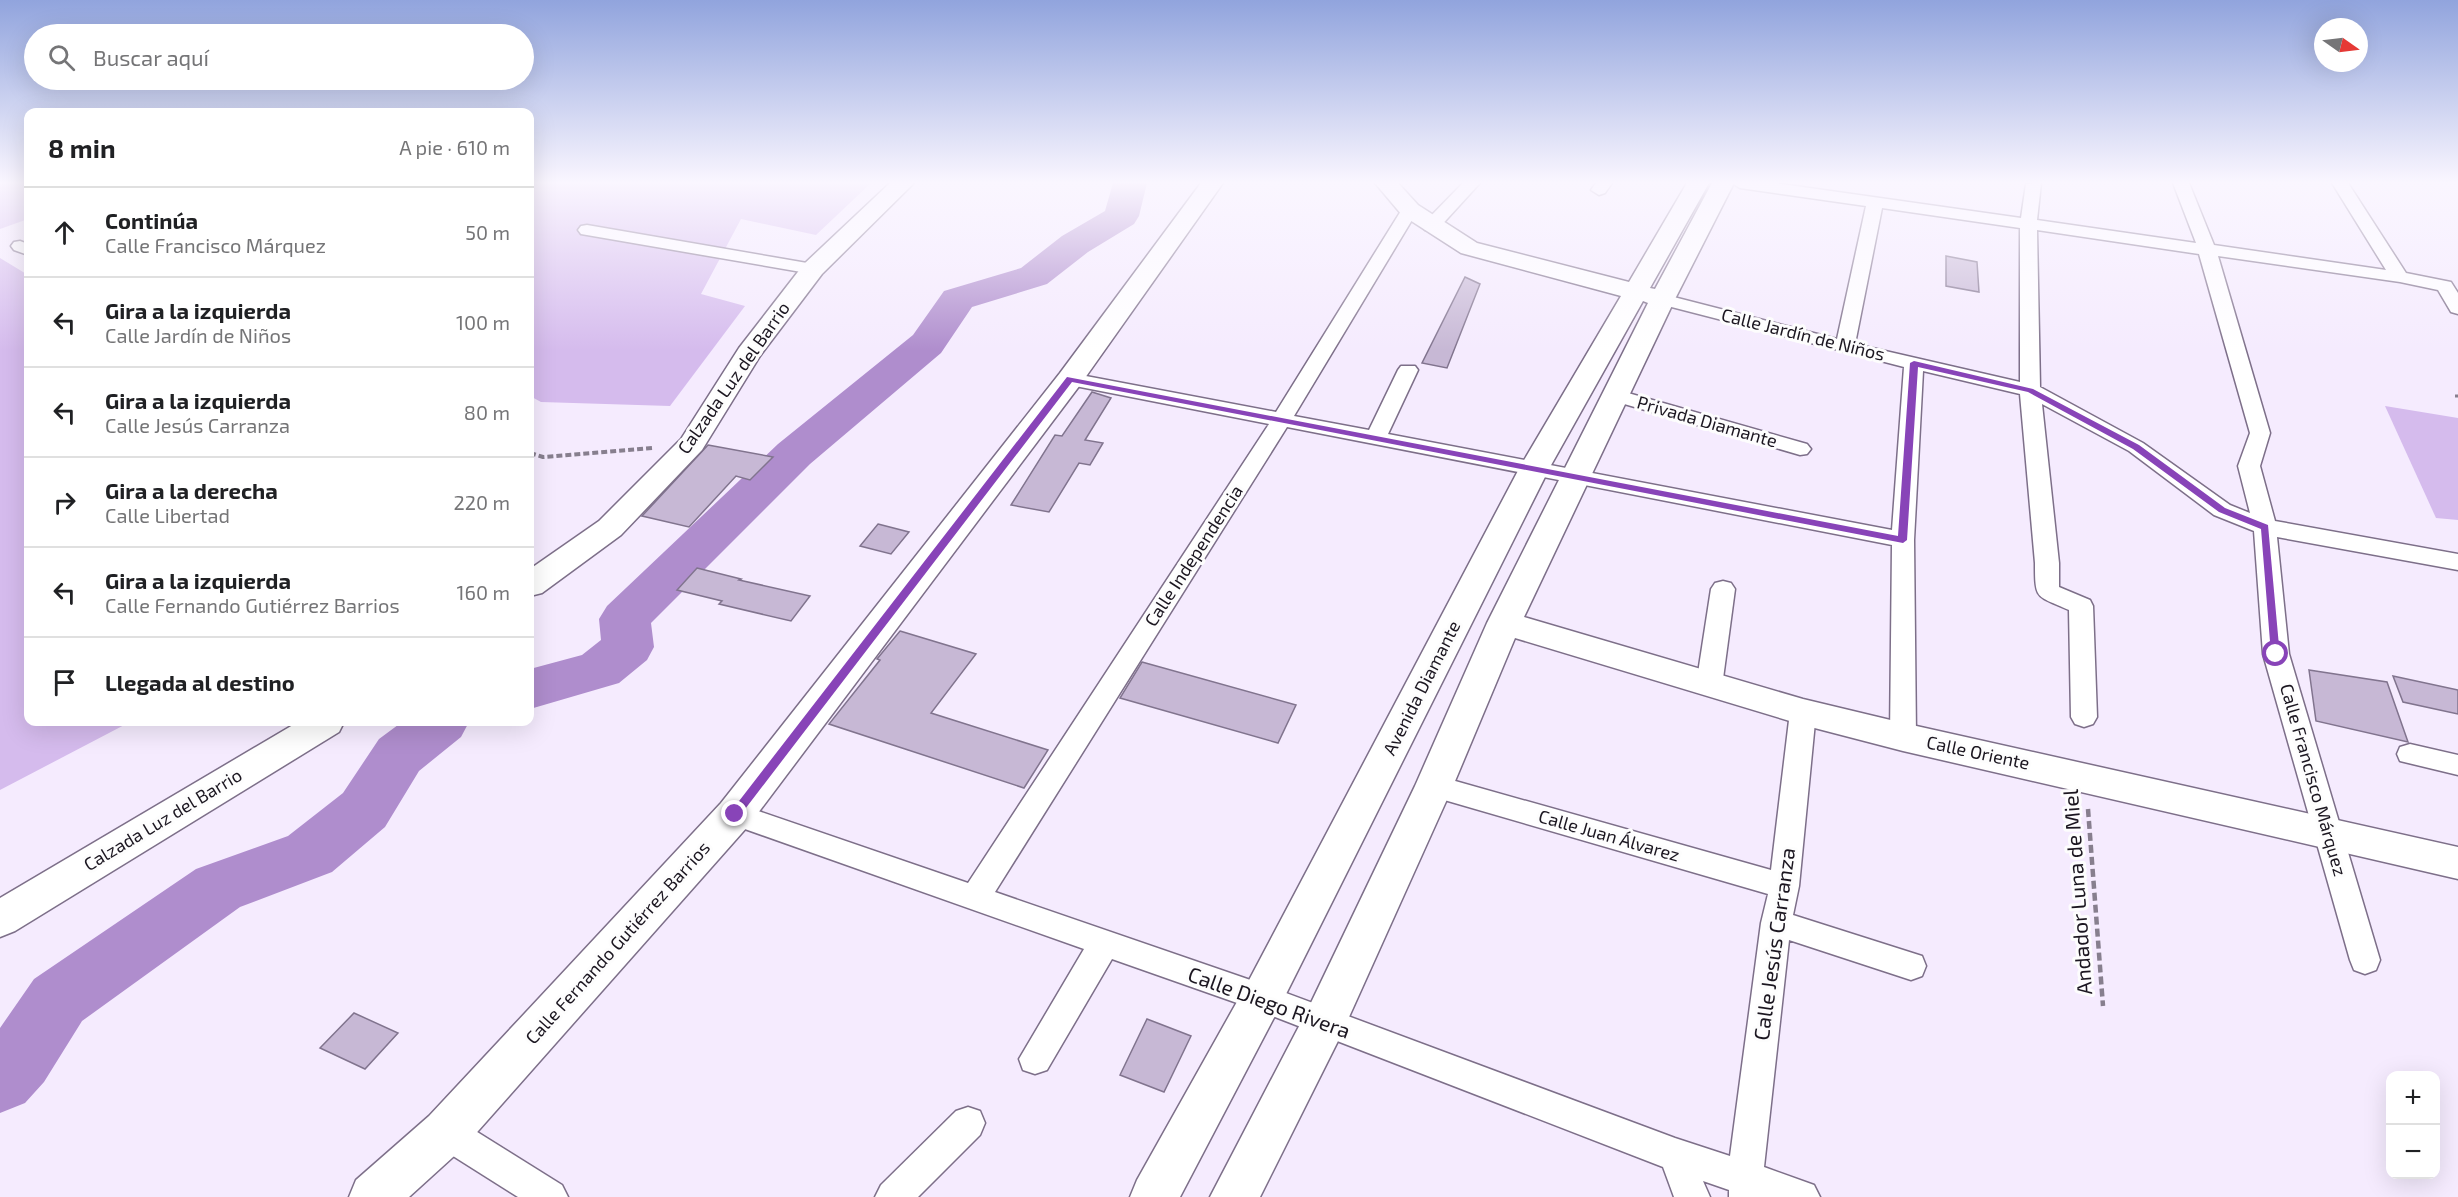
<!DOCTYPE html>
<html lang="es">
<meta charset="utf-8">
<style>
body{margin:0;font-family:"Exo 2",sans-serif;background:#f2f2f2;color:#202124}
.controls{position:absolute;right:18px;bottom:18px;display:grid;overflow:hidden;border-radius:12px;box-shadow:0 6px 24px #0002}
.controls button{width:54px;height:54px;display:grid;place-items:center;padding:0;border:0;border-bottom:2px solid #e0e0e0;background:#fff;color:#202124;font:30px sans-serif}
.compass{position:absolute;left:2314px;top:18px;width:54px;height:54px;border-radius:50%;background:#fff;box-shadow:0 6px 24px #0002;rotate:104deg}
.stop{position:absolute;width:18px;height:18px;margin:-14px;border:4px solid #8844b8;border-radius:50%;background:#fff}
.stop.end{background:#8844b8;border-color:#fff;box-shadow:0 2px 6px #0008}
.list{margin:0;padding:0;list-style:none}
h2{display:flex;justify-content:space-between;align-items:center;height:78px;margin:0;padding:0 24px;font-size:26px}
h2 small{font-size:20px;font-weight:400;color:#757577}
.list li{display:grid;grid-template-columns:39px 1fr auto;gap:18px;align-items:center;box-sizing:border-box;height:90px;padding:0 24px;border-top:2px solid #e0e0e0}
.list b{display:block;font-size:22px;white-space:nowrap}
.list p{margin:0;font-size:20px;white-space:nowrap;color:#757577}
.list em{font-size:20px;font-style:normal;color:#757577}
.icon{flex:none;width:33px;height:33px;fill:none;stroke:currentColor;stroke-width:2;stroke-linecap:round;stroke-linejoin:round}
.map{position:relative;flex:none;width:2458px;height:1197px;overflow:hidden}
.search{position:absolute;background:#fff;box-shadow:0 6px 24px #0002;left:24px;top:24px;width:510px;height:66px;display:flex;align-items:center;gap:15px;box-sizing:border-box;padding:0 21px;border-radius:33px;color:#757577;font-size:22px}
.panel{position:absolute;background:#fff;box-shadow:0 6px 24px #0002;left:24px;top:108px;width:510px;height:618px;border-radius:12px}
.map>svg:first-child{display:block}
</style>
<div class="map">
<svg width="2458" height="1197" viewBox="0 0 2458 1197">
<rect width="100%" height="100%" fill="#f5ebfe"/>
<g fill="#d5bbed">
<polygon points="0,183 28,183 28,219 0,229"/>
<polygon points="530,183 871,183 816,235 741,219 701,294 745,306 670,406 541,402 530,396"/>
<polygon points="0,258 28,275 28,722 130,722 0,790"/>
<polygon points="2385,406 2458,418 2458,520 2436,518"/>
</g>
<g fill="none" stroke-linecap="round" stroke-linejoin="round">
<g fill="#af8dcd" fill-rule="evenodd">
<polygon points="1113,183 1147,183 1139,216 1134,224 1088,252 1047,284 972,307 941,353 810,464 651,623 654,647 647,660 619,683 530,709 530,669 582,655 601,640 599,619 607,606 778,444 913,335 944,291 1021,268 1062,236 1105,211"/>
<polygon points="402,722 469,722 461,737 419,771 385,827 332,872 240,907 82,1021 44,1082 25,1103 0,1113 0,1028 34,979 196,869 288,836 343,793 379,739"/>
</g>
</g>
<g fill="#c7b8d5" stroke="#81748e" stroke-width="1.5">
<polygon points="1946,256 1977,262 1979,292 1946,286"/>
<polygon points="1465,277 1480,284 1447,368 1422,363"/>
<polygon points="1092,392 1111,398 1085,440 1103,443 1090,465 1079,463 1049,512 1011,505 1055,435 1062,436"/>
<polygon points="708,445 773,457 750,480 736,476 689,527 642,516"/>
<polygon points="878,524 909,532 891,554 860,546"/>
<polygon points="697,568 741,579 739,580 810,596 791,621 719,604 722,601 677,590"/>
<polygon points="900,631 976,654 931,713 1048,750 1024,788 829,724 880,660 877,659"/>
<polygon points="1142,662 1296,705 1278,743 1120,698"/>
<polygon points="2309,670 2387,682 2408,742 2316,721"/>
<polygon points="2393,676 2458,690 2458,714 2403,702"/>
<polygon points="354,1013 398,1033 365,1069 320,1048"/>
<polygon points="1147,1019 1191,1036 1164,1092 1120,1075"/>
</g>
<g fill="none" stroke-linecap="round" stroke-linejoin="round">
<defs>
<g id="street">
<polygon points="1463,183 1480,183 1437,230 1425,230 1423,226 1425,222"/>
<polygon points="1596,183 1612,183 1605,193 1599,195 1591,190"/>
<path d="M1732,183H1775L2021,218L2026,184L2041,183L2037,220L2196,243L2173,183H2189L2214,245L2386,270L2332,183H2348L2406,273L2451,282L2458,293V314L2451,312L2438,290L2400,282L2218,256L2270,433L2260,466L2275,521L2458,554V570L2277,537L2289,654L2380,960L2376,970L2365,974L2354,970L2350,960L2263,654L2254,531L2214,515L2129,451L2042,404L2059,563V587L2090,600L2093,606L2097,717L2093,724L2084,727L2075,724L2071,717L2069,610C2036,595 2035,601 2035,563L2020,394L1923,371L1914,540L1916,737L1912,744L1903,747L1894,744L1890,737L1892,545L1287,427L995,892L1262,984L1675,1138L1730,1156L1761,923L1768,894L1434,797L1424,794L1420,786L1424,778L1434,775L1771,870L1790,712L1794,705L1803,702L1812,705L1816,712L1799,886L1793,915L1922,956L1926,966L1922,976L1911,980L1789,940L1764,1167L1814,1185L1820,1197H1729V1190L1703,1181L1710,1197H1674L1663,1167L1257,1010L1112,959L1047,1070L1035,1074L1023,1070L1019,1059L1084,949L725,822L721,814L725,806L735,803L968,883L1269,424L1070,385L1063,383L1060,379L1063,375L1070,373L1276,412L1404,206L1410,205L1418,210L1294,416L1369,430L1398,370L1401,366H1415L1418,370L1388,434L1892,530L1904,367L1656,303L1653,299L1656,295L1662,294L1837,339L1866,206L1740,188ZM1882,208L2020,228V382L1855,344ZM2037,230L2199,254L2250,433L2238,466L2250,513L2230,505L2143,443L2040,387Z"/>
<polygon points="587,225 813,264 819,265 822,269 819,273 813,274 581,234 578,230 581,226"/>
<polygon points="20,241 28,244 28,255 14,250 11,246 14,242"/>
<polygon points="1614,389 1807,444 1811,449 1807,454 1800,455 1607,399 1604,395 1607,391"/>
<polygon points="1723,581 1731,583 1735,589 1722,686 1718,693 1709,695 1700,693 1696,686 1711,589 1715,583"/>
<polygon points="2410,744 2458,755 2458,775 2400,761 2397,754 2400,747"/>
<polygon points="968,1107 980,1111 985,1123 980,1135 918,1197 875,1197 881,1185 956,1111"/>
<polygon points="446,1115 458,1120 562,1185 568,1197 518,1197 434,1144 429,1132 434,1120"/>
</g>
<g id="secondary">
<polygon points="890,183 914,183 822,274 760,356 702,450 621,535 542,593 530,596 530,569 599,521 681,439 739,348 804,264"/>
<polygon points="1201,183 1223,183 1080,385 749,825 463,1148 409,1197 349,1197 356,1180 429,1116 721,803 1060,373"/>
<polygon points="1375,183 1398,183 1418,205 1477,243 1629,282 1687,183 1709,183 1650,288 1655,289 1712,183 1734,183 1675,299 1524,617 1803,699 1903,723 2458,847 2458,879 1903,751 1803,725 1515,638 1453,786 1340,1037 1260,1197 1210,1197 1308,1009 1415,786 1487,623 1648,303 1643,301 1550,467 1277,1012 1180,1197 1130,1197 1137,1180 1247,984 1520,467 1621,296 1461,253 1402,215"/>
<polygon points="298,722 344,722 339,732 15,931 0,937 0,898"/>
</g>
</defs>
<use href="#street" stroke="#7d6f89" stroke-width="3"/>
<use href="#secondary" stroke="#7d6f89" stroke-width="3"/>
<polyline stroke="#877f8e" stroke-width="3" stroke-dasharray="4.5 2" stroke-linecap="butt" points="2455,396 2458,396"/>
<polyline stroke="#877f8e" stroke-width="4" stroke-dasharray="6 3" stroke-linecap="butt" points="530,453 543,457 652,448"/>
<polyline stroke="#877f8e" stroke-width="4.5" stroke-dasharray="8 4" stroke-linecap="butt" points="2088,809 2103,1006"/>
<use href="#street" fill="#fff" fill-rule="evenodd"/>
<use href="#secondary" fill="#fff" fill-rule="evenodd"/>
</g>
<linearGradient id="sky" x2="0" y2="1"><stop stop-color="#91a4dd"/><stop offset="0.52" stop-color="#faf6ff"/><stop offset="1" stop-color="#faf6ff" stop-opacity="0"/></linearGradient>
<rect width="2458" height="351" fill="url(#sky)"/>
<polygon fill="#8844b8" points="1914,361 2033,389 2139,445 2225,508 2268,525 2280,657 2272,657 2271,654 2261,529 2219,512 2133,449 2028,392 1918,367 1907,540 1903,543 1072,382 739,817 731,817 729,814 1067,377 1898,536 1910,363"/>
<g text-anchor="middle" stroke-width="6" stroke-linejoin="round" paint-order="stroke">
<g font-size="18" fill="#1b1620" stroke="#fdfdfd">
<text transform="translate(1803 335) rotate(14)" y="6">Calle Jardín de Niños</text>
<text transform="translate(734 378) rotate(-55)" y="6">Calzada Luz del Barrio</text>
<text transform="translate(1707 422) rotate(16)" y="6">Privada Diamante</text>
<text transform="translate(1194 556) rotate(-57)" y="6">Calle Independencia</text>
<text transform="translate(1422 688) rotate(-63)" y="6">Avenida Diamante</text>
<text transform="translate(1978 753) rotate(12)" y="6">Calle Oriente</text>
<text transform="translate(2313 780) rotate(74)" y="6">Calle Francisco Márquez</text>
<text transform="translate(163 820) rotate(-31)" y="6">Calzada Luz del Barrio</text>
<text transform="translate(1609 836) rotate(16)" y="6">Calle Juan Álvarez</text>
<text transform="translate(618 943) rotate(-48)" y="6">Calle Fernando Gutiérrez Barrios</text>
</g>
<g font-size="21" fill="#1b1620" stroke="#fdfdfd">
<text transform="translate(2078 892) rotate(-94)" y="7">Andador Luna de Miel</text>
<text transform="translate(1775 944) rotate(-82)" y="7">Calle Jesús Carranza</text>
<text transform="translate(1269 1003) rotate(20)" y="7">Calle Diego Rivera</text>
</g>
</g>
</svg>
<div class="controls">
<button>+</button>
<button>−</button>
</div>
<svg class="compass" viewBox="-18 -18 36 36"><path d="M0-13l5 13h-10z" fill="#e53935"/><path d="M0 13l5-13h-10z" fill="#757577"/></svg>
<div class="stop" style="left:2276px;top:654px"></div>
<div class="stop end" style="left:735px;top:814px"></div>
<div class="search"><svg class="icon" aria-label="search" viewBox="0 0 24 24"><circle cx="10" cy="10" r="6"/><path d="M15 15l6 6"/></svg>Buscar aquí</div>
<section class="panel">
<h2>8 min<small>A pie · 610 m</small></h2>
<ul class="list">
<li><svg class="icon" aria-label="ahead" viewBox="0 0 24 24"><path d="M12 20V5M6 11l6-6 6 6"/></svg><div><b>Continúa</b><p>Calle Francisco Márquez</p></div><em>50 m</em></li>
<li><svg class="icon" aria-label="left" viewBox="0 0 24 24"><path d="M17 20v-9H6M10 6l-5 5 5 5"/></svg><div><b>Gira a la izquierda</b><p>Calle Jardín de Niños</p></div><em>100 m</em></li>
<li><svg class="icon" aria-label="left" viewBox="0 0 24 24"><path d="M17 20v-9H6M10 6l-5 5 5 5"/></svg><div><b>Gira a la izquierda</b><p>Calle Jesús Carranza</p></div><em>80 m</em></li>
<li><svg class="icon" aria-label="right" viewBox="0 0 24 24"><path d="M7 20v-9h11M14 6l5 5-5 5"/></svg><div><b>Gira a la derecha</b><p>Calle Libertad</p></div><em>220 m</em></li>
<li><svg class="icon" aria-label="left" viewBox="0 0 24 24"><path d="M17 20v-9H6M10 6l-5 5 5 5"/></svg><div><b>Gira a la izquierda</b><p>Calle Fernando Gutiérrez Barrios</p></div><em>160 m</em></li>
<li><svg class="icon" aria-label="arrive" viewBox="0 0 24 24"><path d="M6 21V4h12l-3 4 3 4H6"/></svg><div><b>Llegada al destino</b></div></li>
</ul>
</section>
</div>
